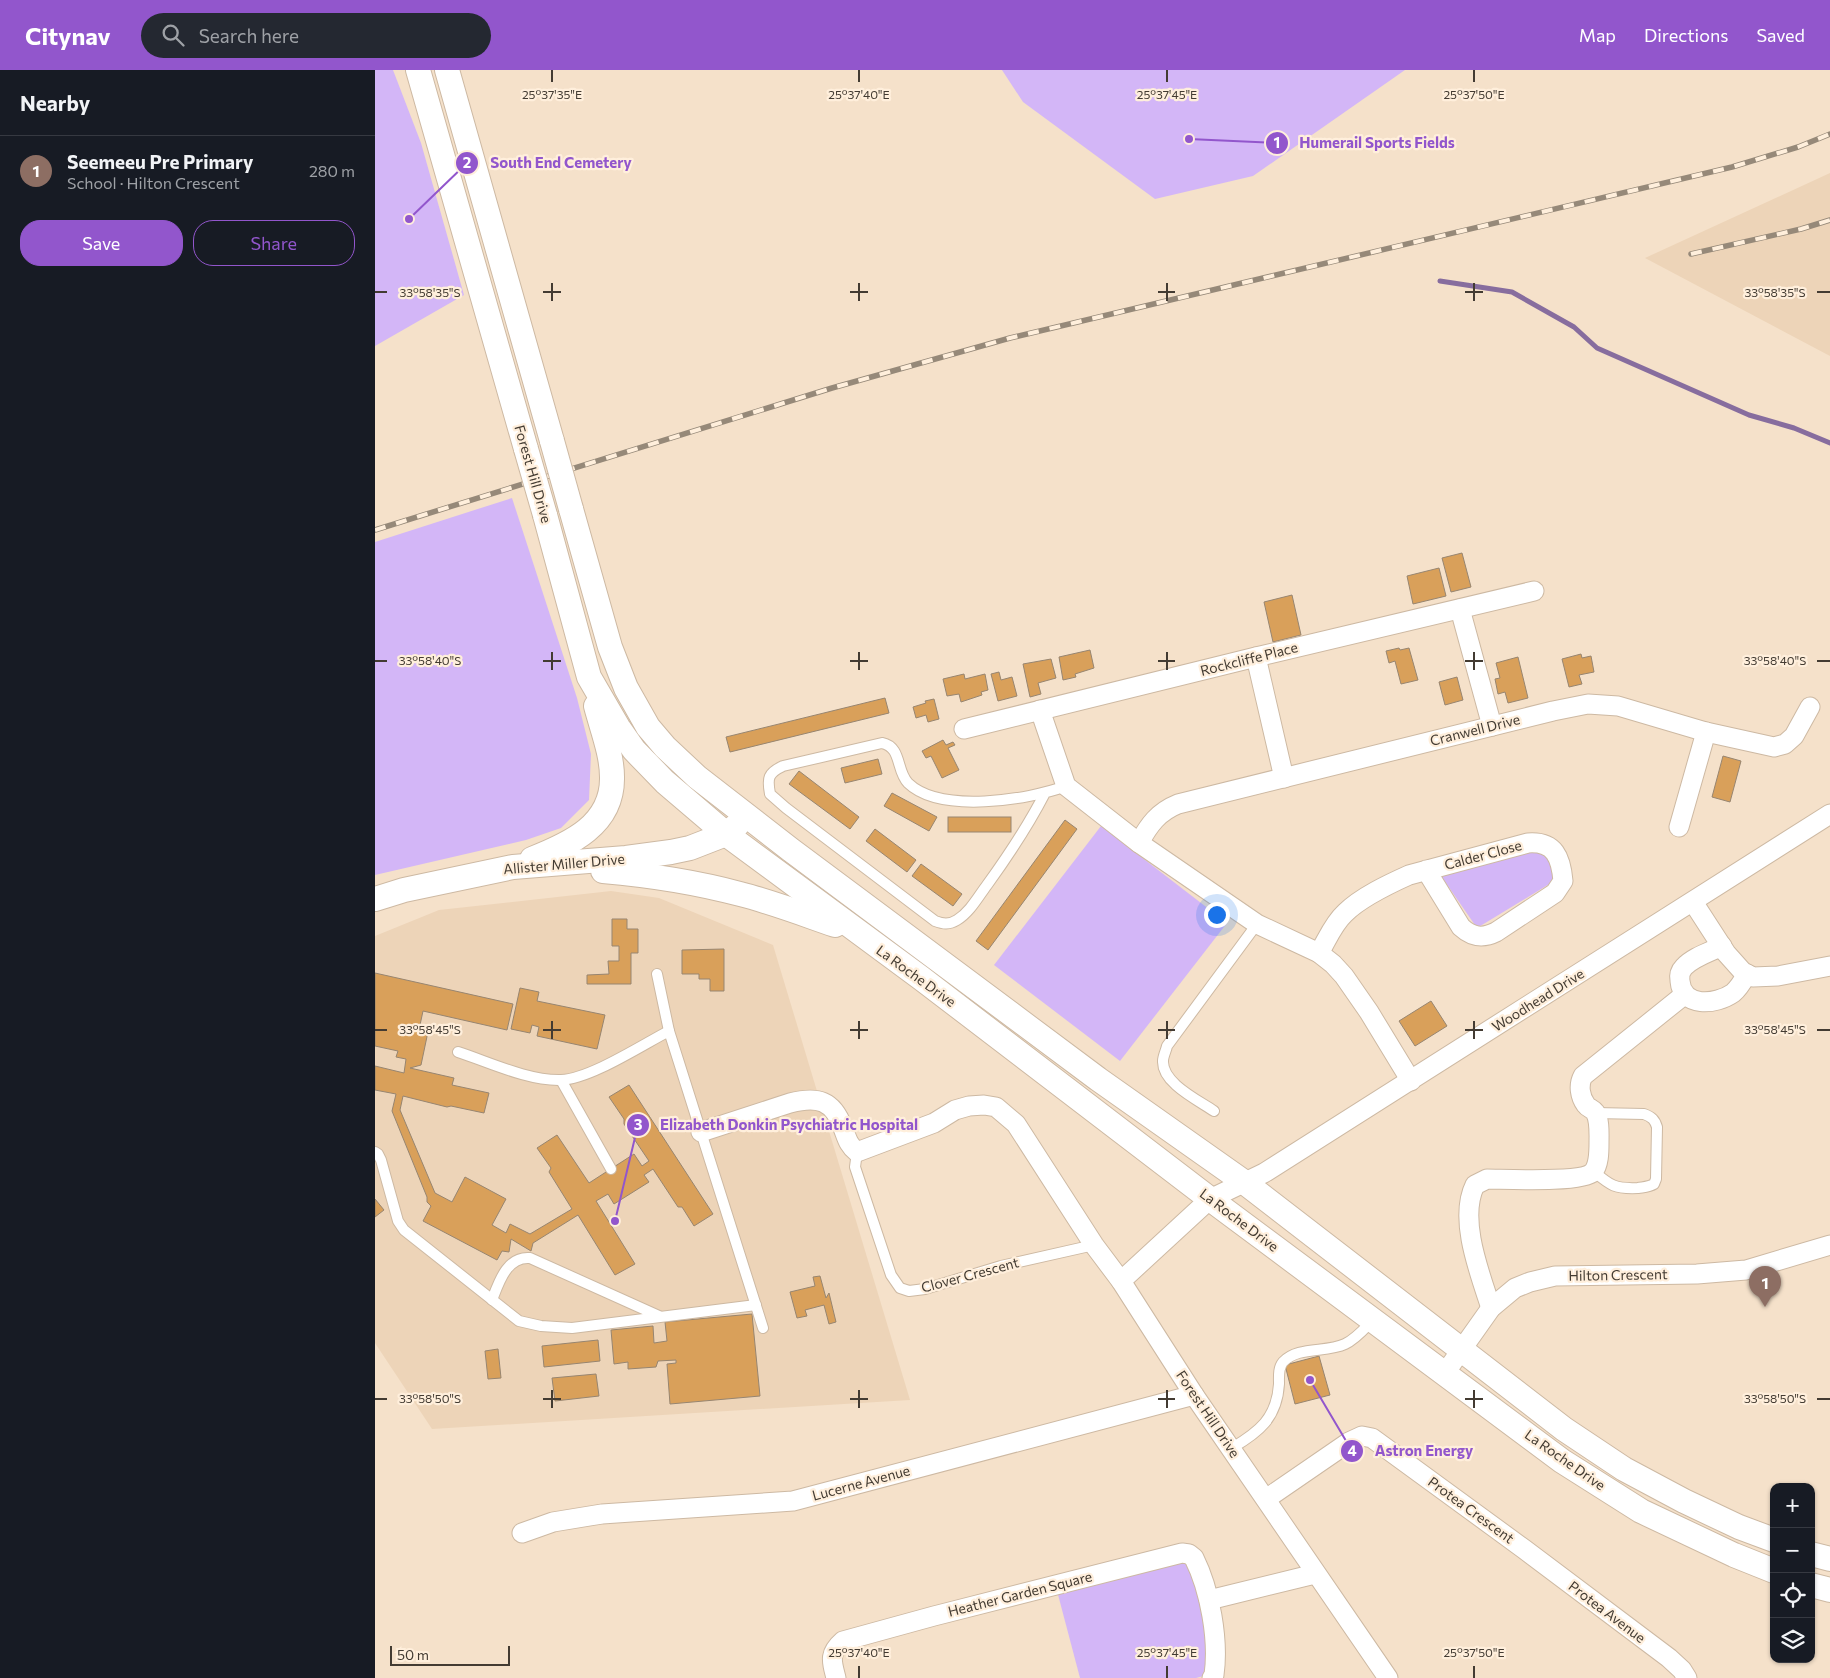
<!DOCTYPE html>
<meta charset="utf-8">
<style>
body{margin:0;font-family:Commissioner,sans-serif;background:#242831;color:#f1f3f6}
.controls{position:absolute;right:15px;bottom:15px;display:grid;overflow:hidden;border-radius:10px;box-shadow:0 1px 4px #0004}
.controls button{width:45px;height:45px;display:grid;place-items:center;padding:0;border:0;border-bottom:1px solid #363941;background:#171b24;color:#f1f3f6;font:25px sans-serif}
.scale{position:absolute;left:15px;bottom:12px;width:120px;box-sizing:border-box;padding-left:5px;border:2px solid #433b32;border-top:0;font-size:14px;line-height:18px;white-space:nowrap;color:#433b32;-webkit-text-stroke:4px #ffefdc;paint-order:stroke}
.you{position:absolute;left:841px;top:844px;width:18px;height:18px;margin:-12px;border:4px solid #fff;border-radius:50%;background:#1a73e8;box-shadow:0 0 0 8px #1a73e833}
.badge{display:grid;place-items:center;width:32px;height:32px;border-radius:50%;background:#9256cc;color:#fff;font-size:16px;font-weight:700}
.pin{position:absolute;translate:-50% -41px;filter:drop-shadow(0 1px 2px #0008)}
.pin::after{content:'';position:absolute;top:26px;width:18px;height:15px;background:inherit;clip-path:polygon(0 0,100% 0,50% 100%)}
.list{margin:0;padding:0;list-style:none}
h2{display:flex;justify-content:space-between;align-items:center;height:65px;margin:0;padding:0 20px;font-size:21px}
h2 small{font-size:16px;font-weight:400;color:#9ea1a6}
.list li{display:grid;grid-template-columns:32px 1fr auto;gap:15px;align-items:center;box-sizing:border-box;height:70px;padding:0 20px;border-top:1px solid #363941}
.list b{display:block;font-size:19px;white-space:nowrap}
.list p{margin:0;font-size:16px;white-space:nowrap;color:#9ea1a6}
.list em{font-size:16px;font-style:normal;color:#9ea1a6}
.actions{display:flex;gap:10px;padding:15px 20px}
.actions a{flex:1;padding:11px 0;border:1px solid #9256cc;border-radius:20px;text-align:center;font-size:18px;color:#9256cc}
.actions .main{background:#9256cc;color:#fff}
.icon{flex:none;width:28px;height:28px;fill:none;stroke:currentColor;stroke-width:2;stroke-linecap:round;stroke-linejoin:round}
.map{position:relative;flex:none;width:1455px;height:1608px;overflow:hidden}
header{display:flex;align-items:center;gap:30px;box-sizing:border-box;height:70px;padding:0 25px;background:#9256cc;color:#fff}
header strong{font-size:24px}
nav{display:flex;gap:28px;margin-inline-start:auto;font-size:18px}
.search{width:350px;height:45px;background:#242831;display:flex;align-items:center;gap:12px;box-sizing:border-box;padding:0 18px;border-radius:28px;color:#9ea1a6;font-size:19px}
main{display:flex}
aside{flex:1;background:#171b24}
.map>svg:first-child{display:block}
</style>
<header>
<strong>Citynav</strong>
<div class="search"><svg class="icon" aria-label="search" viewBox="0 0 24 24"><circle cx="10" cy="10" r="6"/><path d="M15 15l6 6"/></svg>Search here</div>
<nav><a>Map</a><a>Directions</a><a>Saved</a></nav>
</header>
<main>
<aside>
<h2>Nearby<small></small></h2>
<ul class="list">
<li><span class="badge" style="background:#8d6e63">1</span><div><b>Seemeeu Pre Primary</b><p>School · Hilton Crescent</p></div><em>280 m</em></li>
</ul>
<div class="actions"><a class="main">Save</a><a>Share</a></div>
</aside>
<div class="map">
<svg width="1455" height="1608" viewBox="0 0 1455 1608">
<rect width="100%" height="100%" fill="#f5e1ca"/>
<g fill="#edd4b8">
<polygon points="1455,103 1455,286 1270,188"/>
<polygon points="236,821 284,828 398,875 535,1330 57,1359 0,1273 0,866 64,840"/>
</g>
<g fill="#d3b6f7">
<polygon points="0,0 18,0 46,73 89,225 0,276"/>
<polygon points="627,0 1030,0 878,106 780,129 648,32"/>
<polygon points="137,428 202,628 216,684 214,730 186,758 151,770 0,805 0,472"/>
<polygon points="726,756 852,853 745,991 619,895"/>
<polygon points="1165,777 1181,800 1176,813 1102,858 1064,803"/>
<polygon points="807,1487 830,1530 836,1604 821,1608 705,1608 681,1517"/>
</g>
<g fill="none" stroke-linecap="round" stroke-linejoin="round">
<polyline stroke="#876d9e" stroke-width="5" points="1065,211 1137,222 1199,257 1222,278 1374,345 1419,358 1455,373"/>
</g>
<g fill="#d9a05a" stroke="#978570">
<polygon points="1087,483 1096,517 1076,522 1067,488"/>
<polygon points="1064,498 1071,526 1038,534 1032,506"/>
<polygon points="917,525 926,565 898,572 889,532"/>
<polygon points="1024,578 1025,580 1034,578 1043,610 1026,614 1020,591 1014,593 1011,581"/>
<polygon points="715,580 719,598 700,604 701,607 688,610 684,587"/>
<polygon points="1206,584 1207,588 1216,586 1219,602 1204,605 1207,614 1194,617 1187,589"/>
<polygon points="1143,587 1153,628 1133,633 1130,622 1123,624 1120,609 1125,608 1121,593"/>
<polygon points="676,589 681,608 663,613 666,624 655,627 648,594"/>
<polygon points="624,602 626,610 637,607 642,626 623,631 616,604"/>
<polygon points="589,604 590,609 610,604 613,620 606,622 607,625 586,632 584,624 572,626 568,609"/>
<polygon points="1082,607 1088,630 1070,635 1064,612"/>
<polygon points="510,628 514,643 355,682 351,667"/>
<polygon points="559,629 564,649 553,652 551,645 541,648 538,637 551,633 550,631"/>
<polygon points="568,670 571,675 578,672 580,675 573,678 584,700 567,708 556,686 551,688 547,681"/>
<polygon points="1348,686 1366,691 1355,732 1337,727"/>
<polygon points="503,689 507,704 470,713 466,698"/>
<polygon points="424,701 484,747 475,759 414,714"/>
<polygon points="517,723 562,747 554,761 509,736"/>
<rect x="573" y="747" width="63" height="15"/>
<polygon points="690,750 702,759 613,880 601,871"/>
<polygon points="500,759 541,790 532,802 491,771"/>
<polygon points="546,794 587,824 578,836 537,806"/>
<polygon points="237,849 252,849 252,859 263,859 263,883 256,883 256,914 212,914 212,905 234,904 233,891 244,891 244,876 237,876"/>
<polygon points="349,879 349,921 335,921 335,909 324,909 324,904 307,904 307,880"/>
<polygon points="0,903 138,934 132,960 48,941 45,955 54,957 46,995 35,998 79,1008 77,1015 114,1023 109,1043 76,1036 72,1037 28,1026 25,1040 60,1123 77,1132 90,1107 131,1129 117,1155 131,1163 135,1154 155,1164 197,1139 174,1102 176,1098 162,1078 182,1065 214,1113 259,1084 267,1096 274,1091 249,1054 249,1049 234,1027 254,1015 338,1144 319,1156 307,1137 303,1137 278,1099 269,1105 274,1112 239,1134 233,1124 221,1131 260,1194 240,1205 203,1145 158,1173 156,1181 136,1169 134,1182 127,1181 122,1190 48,1151 56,1136 52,1132 52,1127 17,1041 21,1024 0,1020 0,996 29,1003 31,989 21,987 23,981 0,976"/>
<polygon points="145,918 164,922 162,931 230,945 222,979 162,966 164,957 157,955 155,963 136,959"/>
<polygon points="1056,931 1072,956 1040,976 1024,951"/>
<polygon points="0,1129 9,1140 0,1147"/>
<polygon points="445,1206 451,1228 454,1223 461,1252 454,1254 449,1235 430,1240 432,1246 422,1248 415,1222 440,1216 438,1207"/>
<polygon points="377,1244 385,1326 295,1334 292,1294 301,1293 301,1290 283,1291 281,1297 253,1299 253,1292 239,1294 236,1260 278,1256 279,1273 292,1271 290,1252"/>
<polygon points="223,1270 225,1291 169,1297 167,1276"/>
<polygon points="123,1279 126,1308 113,1309 110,1281"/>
<polygon points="944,1286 955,1325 920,1334 910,1295"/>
<polygon points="221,1304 224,1326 180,1331 177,1308"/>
</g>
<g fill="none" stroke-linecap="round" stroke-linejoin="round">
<defs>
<g id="service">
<path d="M670,723C653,756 633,786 612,815C603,827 595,842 582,850C574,855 568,854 560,851L411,738L395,724C392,708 393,703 408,696L507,673C527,677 521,701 533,713C565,744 653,730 691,716"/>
<polyline points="282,904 294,961 388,1258"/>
<path d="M83,982C114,992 153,1011 186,1010C215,1009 267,975 294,961"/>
<polyline points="186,1010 236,1099"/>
<path d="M839,1041C823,1030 787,1013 788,991C788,986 791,981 792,976L882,854"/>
<polyline points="0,1082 3,1084 6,1090 23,1151 29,1160 144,1251 166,1256 197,1258 381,1235"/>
<polyline points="482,1082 480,1097 516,1205 525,1218 534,1221 550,1219 626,1196 719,1175"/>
<path d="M1218,1101C1236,1116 1240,1119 1263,1118C1269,1117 1274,1117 1279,1114L1281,1109L1282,1057C1280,1050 1277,1047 1269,1044L1220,1043"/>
<path d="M117,1230C124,1212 132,1186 155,1188L284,1246"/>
<path d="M857,1378C884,1362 902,1348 904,1314C904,1307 903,1298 908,1292C923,1276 951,1283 970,1274C981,1269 990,1258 999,1249"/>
</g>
<g id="minor">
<polyline points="1085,539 1117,656"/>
<polyline points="881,587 909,708"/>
<polyline points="665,640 691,716 764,773 882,854 944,883 958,894 969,906 994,942 1036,1011"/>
<polyline points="589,659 881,587 1159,521"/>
<polyline points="1304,757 1331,662"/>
<path d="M764,773C774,755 783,742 803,734L1178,641L1213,634L1243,636L1331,662L1399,677L1410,674L1419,666L1435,637"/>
<polyline points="1318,832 1351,883 1368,902 1378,907 1403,906 1455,896"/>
<path d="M1347,876C1335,882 1318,887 1309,897C1305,901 1304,906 1305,911C1307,938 1341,935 1358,923C1364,918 1368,911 1372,904"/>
<path d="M944,883C952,870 958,854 970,843C986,827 1014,814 1034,805L1153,773C1180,771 1186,788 1188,811L1180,823L1121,862C1107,869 1097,867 1086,857L1051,800"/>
<path d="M326,1062L415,1033C443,1026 458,1030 468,1058C472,1068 473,1075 482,1082L559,1053L580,1040L594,1036L609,1035L621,1037L641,1054L719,1175L746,1211L819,1325L1013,1608"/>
<polyline points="746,1211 835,1129 889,1103 1455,744"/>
<path d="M1116,1238C1105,1204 1083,1149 1100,1115L1112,1109C1130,1109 1207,1113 1218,1102C1224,1095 1224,1082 1224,1073C1224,1064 1225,1050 1220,1042C1218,1039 1213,1038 1211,1035C1205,1027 1203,1015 1208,1006L1309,925"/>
<polyline points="1070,1303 1116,1238 1140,1218 1155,1212 1180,1206 1322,1204 1371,1200 1455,1175"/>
<polyline points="891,1429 974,1372 987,1366 997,1368 1149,1479 1294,1588 1307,1600 1312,1608"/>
<polyline points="147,1463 178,1452 227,1444 418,1431 819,1325"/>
<polyline points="834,1530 940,1504"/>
<path d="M461,1608C457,1592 453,1584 468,1571L559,1546L807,1483L814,1484L819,1488C835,1520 844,1570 839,1605L837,1608"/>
</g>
<g id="tertiary">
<polyline points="43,0 151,379"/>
<polyline points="72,0 177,371"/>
<polyline points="196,439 235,577 251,618 273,657 290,677 322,707 416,780 723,1009 869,1112 1189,1359 1249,1399 1309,1431 1364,1457 1399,1470"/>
<polyline points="170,445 214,607 243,657 259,680 290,712 351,764 546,908 835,1129 1187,1391 1266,1441 1359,1485 1399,1501"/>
<path d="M157,789C195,774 238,755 237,707C237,684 227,659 221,636"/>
<path d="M228,801C274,805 320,812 365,824C397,832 428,844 460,855"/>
<polyline points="0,829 29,820 138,797 251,788 296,782 315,778 351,764 362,755"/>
<polyline points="1436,1484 1455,1489"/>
<polyline points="1436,1515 1455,1520"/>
</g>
</defs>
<use href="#service" stroke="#cdb9a3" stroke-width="12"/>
<use href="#minor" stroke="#cdb9a3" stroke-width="21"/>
<use href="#tertiary" stroke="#cdb9a3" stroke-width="26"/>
<use href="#service" stroke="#fff" stroke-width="10"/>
<use href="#minor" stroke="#fff" stroke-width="19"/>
<use href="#tertiary" stroke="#fff" stroke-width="24"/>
<defs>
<g id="rail">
<polyline points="1316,184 1426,159 1455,150"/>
<polyline points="0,460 457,318 635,268 1357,97 1423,77 1455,64"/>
</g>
</defs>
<use href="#rail" stroke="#968979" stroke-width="5.5"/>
<use href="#rail" stroke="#ffefdc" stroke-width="4" stroke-dasharray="11" stroke-linecap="butt"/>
<defs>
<g id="tertiary-bridge">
<polyline points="177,371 196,439"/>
<polyline points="151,379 170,445"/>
</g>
</defs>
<use href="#tertiary-bridge" stroke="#cdb9a3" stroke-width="26" stroke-linecap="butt"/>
<use href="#tertiary-bridge" stroke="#fff" stroke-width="24"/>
</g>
<path fill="none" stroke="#433b32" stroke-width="2" d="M177,0V12M484,0V12M792,0V12M1099,0V12M177,213V231M484,213V231M792,213V231M1099,213V231M0,222H12M168,222H186M475,222H493M783,222H800M1090,222H1108M1442,222H1455M177,582V600M484,582V600M792,582V600M1099,582V600M0,591H12M168,591H186M475,591H493M783,591H800M1090,591H1108M1442,591H1455M177,951V969M484,951V969M792,951V969M1099,951V969M0,960H12M168,960H186M475,960H493M783,960H800M1090,960H1108M1442,960H1455M177,1320V1338M484,1320V1338M792,1320V1338M1099,1320V1338M0,1329H12M168,1329H186M475,1329H493M783,1329H800M1090,1329H1108M1442,1329H1455M484,1596V1608M792,1596V1608M1099,1596V1608"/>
<g text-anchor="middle" stroke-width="4.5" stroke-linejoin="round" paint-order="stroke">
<g font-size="14" fill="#433b32" stroke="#ffefdc">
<text transform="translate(158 404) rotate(74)" y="5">Forest Hill Drive</text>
<text transform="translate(874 589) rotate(-14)" y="5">Rockcliffe Place</text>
<text transform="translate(1100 660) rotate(-14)" y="5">Cranwell Drive</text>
<text transform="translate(1108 785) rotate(-15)" y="5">Calder Close</text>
<text transform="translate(189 794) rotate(-5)" y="5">Allister Miller Drive</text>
<text transform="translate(541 906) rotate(36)" y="5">La Roche Drive</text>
<text transform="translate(1163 930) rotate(-32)" y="5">Woodhead Drive</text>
<text transform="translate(864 1150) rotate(37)" y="5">La Roche Drive</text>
<text transform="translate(595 1205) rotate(-15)" y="5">Clover Crescent</text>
<text transform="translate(1243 1205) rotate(-1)" y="5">Hilton Crescent</text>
<text transform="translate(833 1344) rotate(56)" y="5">Forest Hill Drive</text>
<text transform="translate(1190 1390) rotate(35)" y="5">La Roche Drive</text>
<text transform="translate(486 1413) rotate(-15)" y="5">Lucerne Avenue</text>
<text transform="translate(1096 1440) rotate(36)" y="5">Protea Crescent</text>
<text transform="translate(645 1524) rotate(-14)" y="5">Heather Garden Square</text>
<text transform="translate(1232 1542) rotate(37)" y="5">Protea Avenue</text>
</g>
</g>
<g font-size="12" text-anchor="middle" fill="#433b32" stroke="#ffefdc" stroke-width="4.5" stroke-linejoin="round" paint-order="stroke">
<text x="177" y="29">25°37'35"E</text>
<text x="484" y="29">25°37'40"E</text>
<text x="792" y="29">25°37'45"E</text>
<text x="1099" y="29">25°37'50"E</text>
<text x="55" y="227">33°58'35"S</text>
<text x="1400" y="227">33°58'35"S</text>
<text x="55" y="595">33°58'40"S</text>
<text x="1400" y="595">33°58'40"S</text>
<text x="55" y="964">33°58'45"S</text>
<text x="1400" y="964">33°58'45"S</text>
<text x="55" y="1333">33°58'50"S</text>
<text x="1400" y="1333">33°58'50"S</text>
<text x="484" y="1587">25°37'40"E</text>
<text x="792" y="1587">25°37'45"E</text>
<text x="1099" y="1587">25°37'50"E</text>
</g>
<path fill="none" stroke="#9256cc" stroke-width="2" d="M814 69L902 73M34 149L92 93M240 1151L263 1055M935 1310L977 1381"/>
<g fill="#9256cc" stroke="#ffefdc" stroke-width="2">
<circle cx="814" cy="69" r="5"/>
<circle cx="34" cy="149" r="5"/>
<circle cx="240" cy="1151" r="5"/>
<circle cx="935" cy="1310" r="5"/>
<circle cx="902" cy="73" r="12"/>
<circle cx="92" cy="93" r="12"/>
<circle cx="263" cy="1055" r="12"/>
<circle cx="977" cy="1381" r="12"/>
</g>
<g font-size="15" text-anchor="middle" font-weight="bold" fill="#fff">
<text x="902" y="78">1</text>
<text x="92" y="98">2</text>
<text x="263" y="1060">3</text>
<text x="977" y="1386">4</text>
</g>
<g font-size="15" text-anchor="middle" font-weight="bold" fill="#9256cc" stroke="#ffefdc" stroke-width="4.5" stroke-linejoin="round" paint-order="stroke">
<text x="1002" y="78">Humerail Sports Fields</text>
<text x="186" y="98">South End Cemetery</text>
<text x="414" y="1060">Elizabeth Donkin Psychiatric Hospital</text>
<text x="1049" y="1386">Astron Energy</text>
</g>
</svg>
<div class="controls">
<button>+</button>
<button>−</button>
<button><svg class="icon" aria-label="locate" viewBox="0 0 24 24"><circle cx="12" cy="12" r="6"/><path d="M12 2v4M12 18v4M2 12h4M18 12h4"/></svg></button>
<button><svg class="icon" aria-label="layers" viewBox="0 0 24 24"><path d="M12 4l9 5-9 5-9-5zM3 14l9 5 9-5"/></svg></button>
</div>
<div class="scale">50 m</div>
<div class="you"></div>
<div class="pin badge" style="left:1390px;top:1237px;background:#8d6e63">1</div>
</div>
</main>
